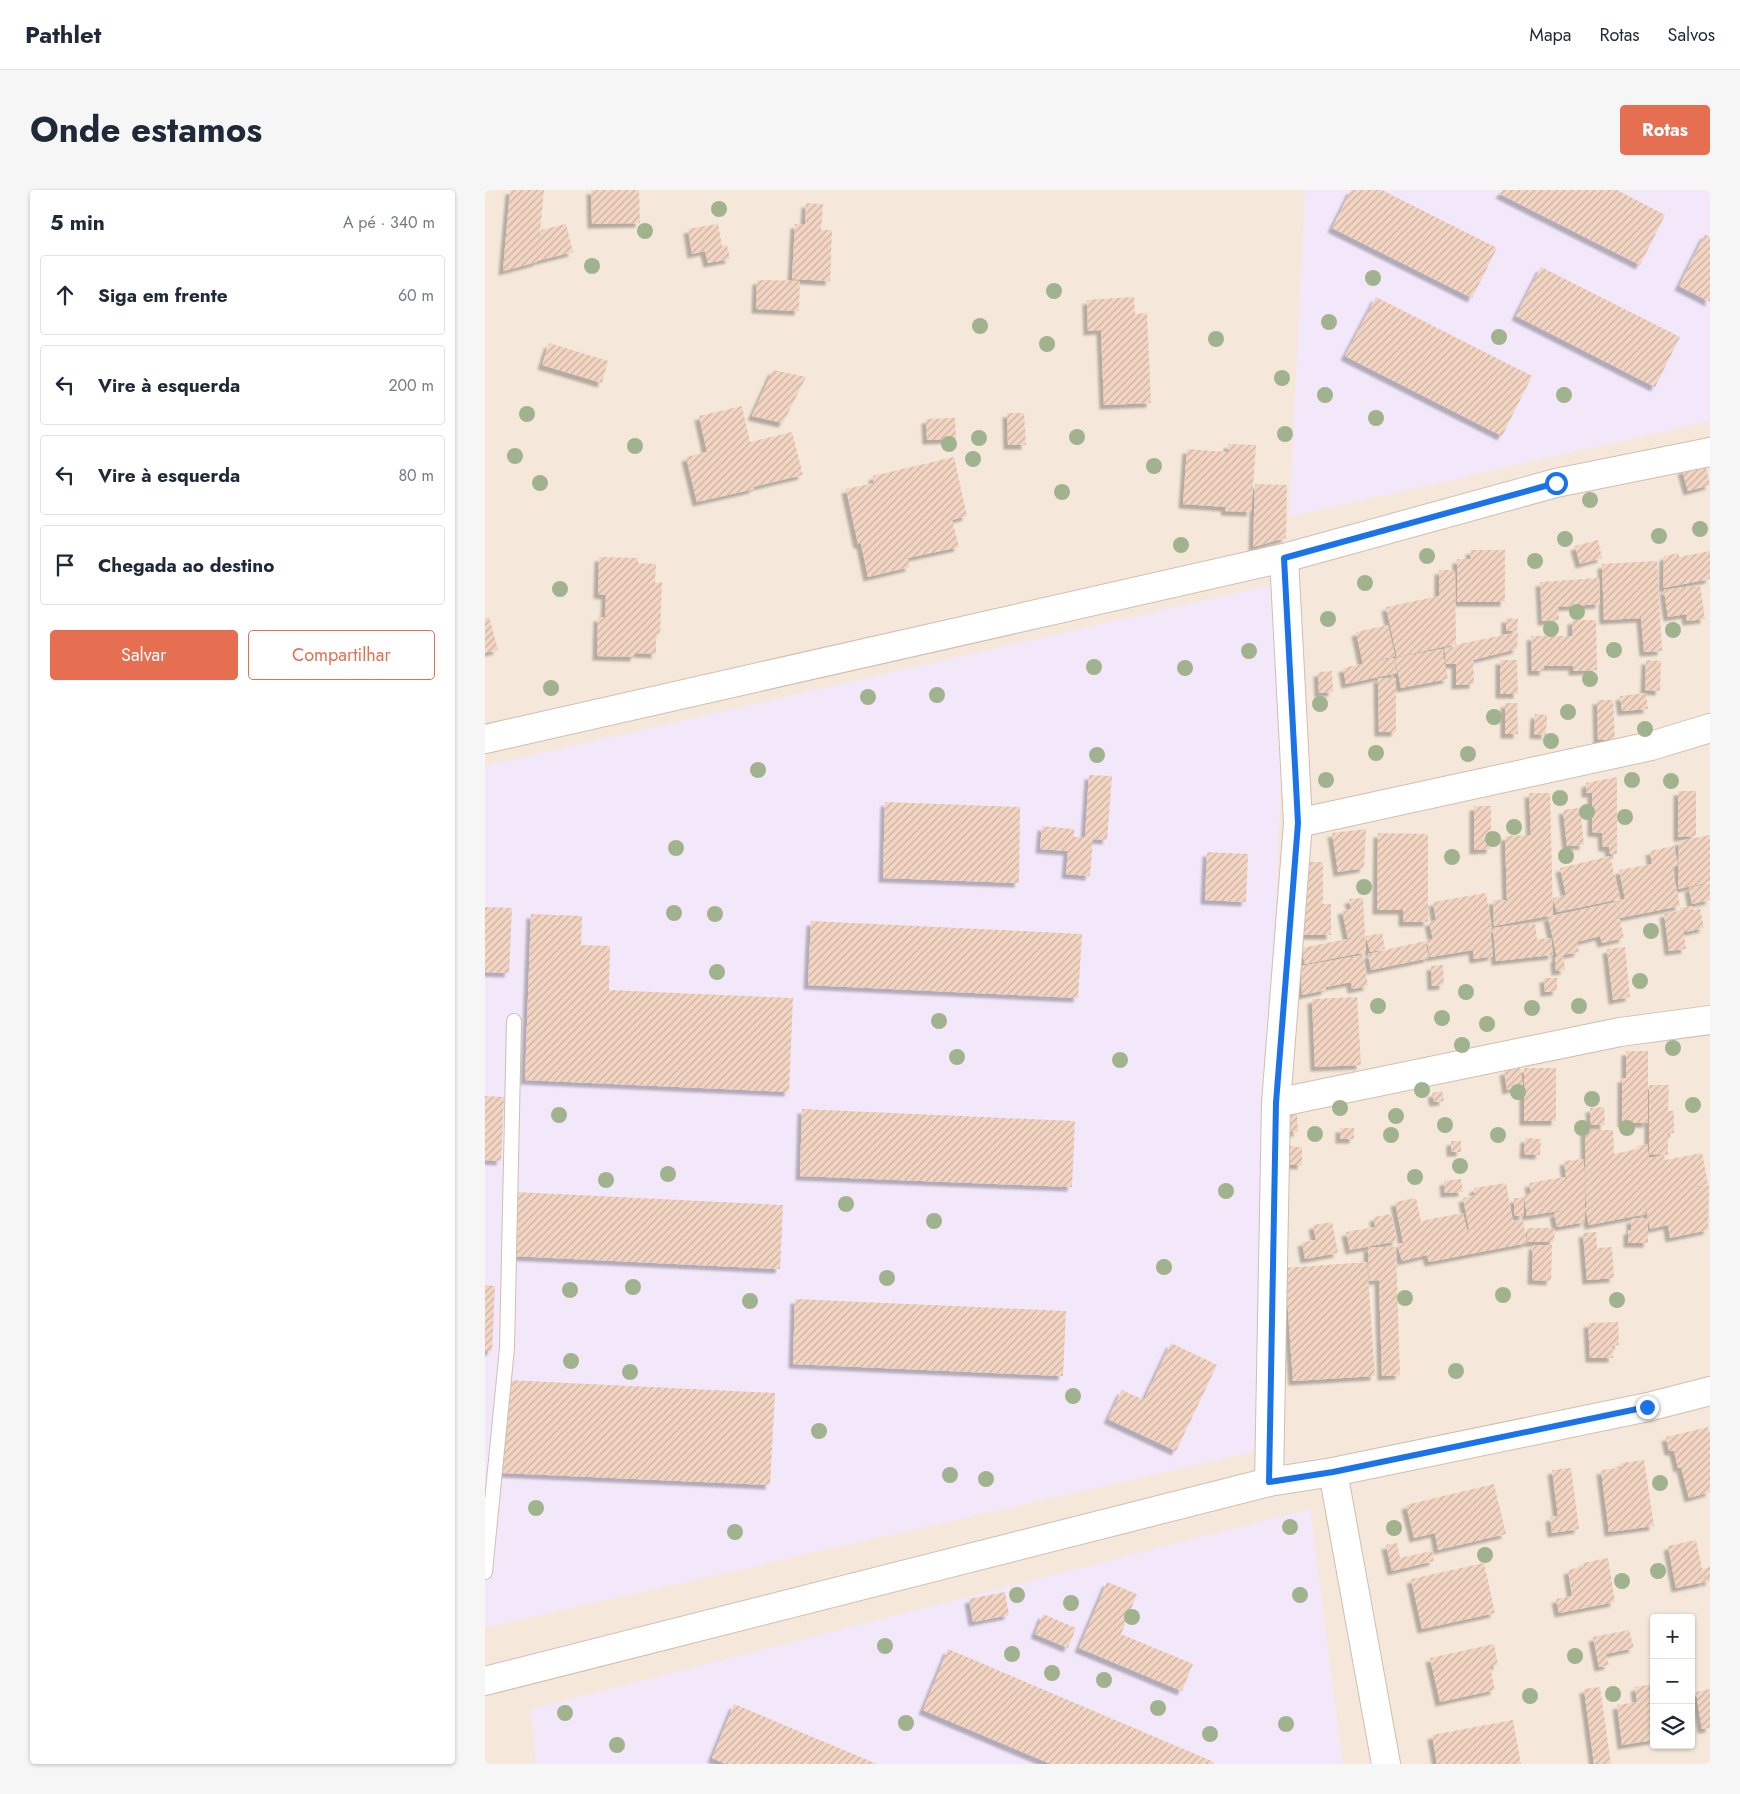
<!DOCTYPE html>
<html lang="pt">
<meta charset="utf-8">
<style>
body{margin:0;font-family:Jost,sans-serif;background:#f6f6f7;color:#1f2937}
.controls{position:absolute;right:15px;bottom:15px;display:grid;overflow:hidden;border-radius:5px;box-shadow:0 1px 4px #0004}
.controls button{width:45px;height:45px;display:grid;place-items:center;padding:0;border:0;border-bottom:1px solid #e0e1e3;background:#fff;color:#1f2937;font:25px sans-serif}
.stop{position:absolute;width:15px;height:15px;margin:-11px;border:4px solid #1a73e8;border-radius:50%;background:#fff}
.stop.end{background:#1a73e8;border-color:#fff;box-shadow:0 1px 5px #0008}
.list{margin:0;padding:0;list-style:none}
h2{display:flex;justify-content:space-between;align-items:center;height:65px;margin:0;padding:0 20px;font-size:21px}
h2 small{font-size:16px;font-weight:400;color:#747a83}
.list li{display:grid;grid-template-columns:32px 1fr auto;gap:15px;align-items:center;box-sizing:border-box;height:80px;margin:0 10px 10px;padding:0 10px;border:1px solid #e0e1e3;border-radius:5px}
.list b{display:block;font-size:19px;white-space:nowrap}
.list em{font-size:16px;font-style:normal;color:#747a83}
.actions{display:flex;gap:10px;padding:15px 20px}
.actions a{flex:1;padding:11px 0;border:1px solid #e76f51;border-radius:5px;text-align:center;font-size:18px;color:#e76f51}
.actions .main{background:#e76f51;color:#fff}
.icon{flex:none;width:28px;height:28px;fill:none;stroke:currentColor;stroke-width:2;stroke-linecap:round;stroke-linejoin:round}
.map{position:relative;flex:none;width:1225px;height:1574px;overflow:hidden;border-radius:5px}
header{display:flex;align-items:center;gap:30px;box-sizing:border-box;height:70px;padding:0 25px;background:#fff;border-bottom:1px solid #e0e1e3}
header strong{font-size:24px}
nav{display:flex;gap:28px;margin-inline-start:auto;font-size:18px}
.intro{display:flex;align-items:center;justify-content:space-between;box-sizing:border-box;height:120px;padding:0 30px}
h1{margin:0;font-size:35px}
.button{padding:12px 22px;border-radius:5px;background:#e76f51;color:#fff;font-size:18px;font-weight:700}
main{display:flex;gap:30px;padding:0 30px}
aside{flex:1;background:#fff;border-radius:5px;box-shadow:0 1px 4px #0004}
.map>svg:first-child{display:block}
</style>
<header>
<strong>Pathlet</strong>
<nav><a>Mapa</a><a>Rotas</a><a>Salvos</a></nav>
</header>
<div class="intro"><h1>Onde estamos</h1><a class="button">Rotas</a></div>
<main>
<aside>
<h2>5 min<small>A pé · 340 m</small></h2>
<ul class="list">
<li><svg class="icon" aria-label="ahead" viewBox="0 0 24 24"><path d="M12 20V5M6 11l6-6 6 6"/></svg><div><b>Siga em frente</b></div><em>60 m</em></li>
<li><svg class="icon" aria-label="left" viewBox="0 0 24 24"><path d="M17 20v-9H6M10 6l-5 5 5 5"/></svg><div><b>Vire à esquerda</b></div><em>200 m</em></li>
<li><svg class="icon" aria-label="left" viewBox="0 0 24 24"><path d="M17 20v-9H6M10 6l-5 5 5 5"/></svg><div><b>Vire à esquerda</b></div><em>80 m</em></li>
<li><svg class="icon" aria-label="arrive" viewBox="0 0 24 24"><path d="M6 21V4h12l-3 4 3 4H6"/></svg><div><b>Chegada ao destino</b></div></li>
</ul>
<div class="actions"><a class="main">Salvar</a><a>Compartilhar</a></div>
</aside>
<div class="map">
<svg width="1225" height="1574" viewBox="0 0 1225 1574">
<defs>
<pattern id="building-hatch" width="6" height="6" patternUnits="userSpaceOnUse" patternTransform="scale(1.25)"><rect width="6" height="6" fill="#f3d5c3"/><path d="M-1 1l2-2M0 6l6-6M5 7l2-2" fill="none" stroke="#cab0a1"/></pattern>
<filter id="shadow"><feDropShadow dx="-4.5" dy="4.5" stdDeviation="1" flood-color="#0004"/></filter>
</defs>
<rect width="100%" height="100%" fill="#fdf6ec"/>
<path fill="#f5e8da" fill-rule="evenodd" d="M0,0H1225V1574H0ZM1169,1428H1206V1555H1169Z"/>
<g fill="#f3e8fa">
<polygon points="820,0 1225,0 1225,231 804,327"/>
<polygon points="786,395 796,587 769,1262 0,1438 0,576"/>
<polygon points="825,1319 858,1574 51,1574 46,1519"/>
</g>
<g fill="url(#building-hatch)" filter="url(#shadow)">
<polygon points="25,0 59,0 52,72 18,81"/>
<polygon points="106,0 154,0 155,33 107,34"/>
<polygon points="866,0 897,0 1012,58 987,108 847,38"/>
<polygon points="1018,0 1132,0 1180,25 1155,75 1015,4"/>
<polygon points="321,13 338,14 336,40 347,40 345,91 307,89 310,34 320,34"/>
<polygon points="81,34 88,62 52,71 56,40"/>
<polygon points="233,34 237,56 242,55 245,69 223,73 220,61 207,64 203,39"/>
<polygon points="1220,44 1225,47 1225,112 1194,96"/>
<polygon points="1056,77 1195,147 1170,197 1031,126"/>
<polygon points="272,90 315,91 314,121 271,119"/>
<polygon points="649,107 650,124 662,123 666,213 619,215 616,140 603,141 602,110"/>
<polygon points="891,107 1047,186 1017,246 860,166"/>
<polygon points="64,153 123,171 117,193 57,175"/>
<polygon points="288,180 321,187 298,233 267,226"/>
<polygon points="257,216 265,252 307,242 318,285 268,297 269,299 212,312 201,267 222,262 214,226"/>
<polygon points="522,223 539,223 541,255 523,255"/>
<polygon points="470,228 471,249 442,250 441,229"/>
<polygon points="743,254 771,255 766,322 740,321 741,317 698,314 702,259 743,262"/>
<polygon points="469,267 482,326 467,330 474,357 423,368 425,377 383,387 376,354 373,354 361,299 389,293 388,286"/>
<polygon points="1220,273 1225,295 1203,301 1197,280"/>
<polygon points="770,294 802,295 801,348 768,357"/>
<polygon points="1113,350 1117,368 1095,374 1090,356"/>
<polygon points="985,360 1020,360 1020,412 972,412 972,369 986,369"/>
<polygon points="1225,361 1225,389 1178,398 1179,366 1194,363 1194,367"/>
<polygon points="114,367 153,368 153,373 171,374 170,393 177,392 175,444 171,444 171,464 150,463 150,467 112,466 113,427 120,427 121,405 113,404"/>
<polygon points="1172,371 1177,461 1159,462 1156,428 1119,430 1117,374"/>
<polygon points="954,380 970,380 971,454 912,467 901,417 954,406"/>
<polygon points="1114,388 1115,414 1073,417 1074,430 1057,431 1055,392"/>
<polygon points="1215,395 1220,429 1202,431 1201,424 1183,427 1179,400"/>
<polygon points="4,427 13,460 0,463 0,428"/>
<polygon points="1021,428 1033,429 1032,441 1021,441"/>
<polygon points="1087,430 1111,430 1112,480 1088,481 1088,476 1059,476 1059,481 1047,481 1046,446 1087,446"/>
<polygon points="903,435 910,466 881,473 909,468 912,483 861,494 858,478 878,474 871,442"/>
<polygon points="1033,442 1032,459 988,470 989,494 971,495 971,474 961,474 960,458 969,457 971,469 970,455"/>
<polygon points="957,459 963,489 916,498 910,468"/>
<polygon points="1015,470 1032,470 1033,504 1015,504"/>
<polygon points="1161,470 1176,471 1175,501 1160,500"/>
<polygon points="847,481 848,502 834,503 833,482"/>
<polygon points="893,488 911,488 911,542 894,542"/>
<polygon points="1161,503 1163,519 1137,521 1135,506"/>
<polygon points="1112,510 1128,510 1130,550 1113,550"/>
<polygon points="1020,513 1032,513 1033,544 1020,544"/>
<polygon points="1050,524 1062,525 1061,545 1049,544"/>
<polygon points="604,585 627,586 622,650 608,649 605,686 581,684 583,661 555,659 557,636 589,639 589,647 600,647"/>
<polygon points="1132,587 1132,664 1125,664 1124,657 1118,657 1117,643 1107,642 1107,603 1101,603 1101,593"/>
<polygon points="1193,601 1211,601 1211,646 1193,647"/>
<polygon points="1044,603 1065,603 1068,725 1009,736 1008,710 1022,710 1020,646 1046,645"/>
<polygon points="400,612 535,617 534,693 398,688"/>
<polygon points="989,616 1006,616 1006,659 989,660"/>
<polygon points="1095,618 1099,655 1082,656 1078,620"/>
<polygon points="881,639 879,678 853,682 847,643"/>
<polygon points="893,643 943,644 943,732 918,732 918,720 892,720"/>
<polygon points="1225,645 1225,692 1193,699 1194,651"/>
<polygon points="1189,656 1193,675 1187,677 1195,716 1135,728 1131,711 1140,709 1134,680 1167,674 1165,661"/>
<polygon points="722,662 763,664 761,712 720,710"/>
<polygon points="1125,666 1135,709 1072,722 1068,708 1081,705 1075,678"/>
<polygon points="817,672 838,672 838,714 846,714 846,745 817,745"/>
<polygon points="1225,693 1225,710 1207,714 1204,698"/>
<polygon points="1001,703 1007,738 958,747 1005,739 1008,766 989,769 988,760 945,767 942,750 948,749 944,732 951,730 948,712"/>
<polygon points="878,708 881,762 820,774 816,758 863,749 857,720 866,719 864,709"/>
<polygon points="1131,712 1139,748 1117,753 1115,746 1092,752 1094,762 1078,765 1080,780 1071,781 1070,768 1072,767 1063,727"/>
<polygon points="1207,716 1208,720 1215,718 1219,738 1200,742 1195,718"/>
<polygon points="0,717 27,718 24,783 0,782"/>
<polygon points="1196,721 1201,759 1184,761 1179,723"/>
<polygon points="46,724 97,726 96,755 125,756 124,800 308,808 304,902 40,890"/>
<polygon points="326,731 597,744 593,808 323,795"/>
<polygon points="1050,733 1052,749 1066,748 1068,765 1011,771 1008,738"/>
<polygon points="897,743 900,759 885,762 881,746"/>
<polygon points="940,751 944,768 886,780 883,764"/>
<polygon points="1140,757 1145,807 1128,810 1122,759"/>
<polygon points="878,765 883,796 867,799 866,792 841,797 841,800 817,805 816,776"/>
<polygon points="958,775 959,795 947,796 946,776"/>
<polygon points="1059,788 1072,788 1072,801 1060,802"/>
<polygon points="872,807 876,875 830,877 827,809"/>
<polygon points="1141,861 1163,861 1163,933 1137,933 1137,888 1141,888"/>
<polygon points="1035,878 1038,896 1022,900 1019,881"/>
<rect x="1039" y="878" width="32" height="53"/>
<polygon points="1164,895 1184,895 1183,921 1189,921 1189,943 1183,943 1183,965 1164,964"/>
<polygon points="957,901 959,911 949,912 947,903"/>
<polygon points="0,906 19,907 16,971 0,970"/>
<polygon points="1119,917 1120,935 1106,935 1105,918"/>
<polygon points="317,919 590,931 587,997 315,986"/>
<polygon points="812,924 813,942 799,942 798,925"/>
<rect x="855" y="938" width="14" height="11"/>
<polygon points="1100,940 1128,940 1129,964 1153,959 1152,956 1162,954 1164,968 1179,965 1180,970 1217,963 1223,994 1193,1000 1224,995 1223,1040 1185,1048 1183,1035 1165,1039 1163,1028 1163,1053 1143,1053 1143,1040 1146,1040 1146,1029 1163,1028 1159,1007 1161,1024 1104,1035 1100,1018 1108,1017 1101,1017 1101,1015"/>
<polygon points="1040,948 1056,949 1055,965 1039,964"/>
<rect x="966" y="951" width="10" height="11"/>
<polygon points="800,956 817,957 817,975 799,974"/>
<polygon points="1098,969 1100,984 1100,1032 1072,1037 1069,1023 1085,1019 1042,1026 1039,1005 1046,1003 1044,993 1080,987 1084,1012 1079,971"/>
<polygon points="976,989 978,1002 960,1003 959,991"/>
<polygon points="1021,993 1028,1032 1038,1030 1042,1053 944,1072 942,1065 917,1071 912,1054 927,1051 918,1052 910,1012 931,1008 936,1031 978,1023 982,1040 994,1038 984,1039 978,1008 990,1005 989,998"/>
<polygon points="30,1002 298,1015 295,1079 27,1066"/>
<rect x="1029" y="1008" width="10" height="18"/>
<polygon points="906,1024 912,1051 865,1060 861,1042 890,1037 889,1027"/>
<polygon points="847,1032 853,1063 820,1069 817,1052 831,1050 828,1035"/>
<polygon points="1042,1038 1070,1038 1069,1052 1042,1052"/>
<polygon points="1111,1042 1112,1058 1127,1057 1129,1088 1102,1090 1098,1043"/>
<polygon points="1048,1055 1067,1055 1066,1091 1047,1090"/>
<polygon points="883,1057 911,1057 915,1185 897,1186 894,1090 884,1091"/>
<polygon points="882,1072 890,1186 808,1191 800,1078"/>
<polygon points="0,1095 10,1096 7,1161 0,1161"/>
<polygon points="310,1109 581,1121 578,1186 308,1174"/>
<polygon points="1133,1132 1134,1155 1127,1156 1128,1168 1105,1168 1103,1133"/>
<polygon points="686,1153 732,1175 691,1261 623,1229 637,1200 659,1210"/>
<polygon points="22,1190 290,1203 285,1295 18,1283"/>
<polygon points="1223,1237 1225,1244 1225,1302 1204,1308 1196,1277 1193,1278 1189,1261 1184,1261 1181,1247"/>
<polygon points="1159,1270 1169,1336 1124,1342 1116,1280 1136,1278 1136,1273"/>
<polygon points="1086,1278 1094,1339 1067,1343 1065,1327 1073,1326 1067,1280"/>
<polygon points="1009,1294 1021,1344 953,1360 950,1343 929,1348 921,1315"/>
<polygon points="1211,1350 1220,1392 1191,1398 1183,1356"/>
<polygon points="912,1353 915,1368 947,1361 949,1371 907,1381 901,1355"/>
<polygon points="1123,1368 1130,1412 1074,1423 1071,1409 1087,1406 1083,1380 1099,1377 1098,1373"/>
<polygon points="999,1373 1010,1423 937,1439 926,1389"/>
<polygon points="1225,1377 1225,1391 1221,1392 1218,1379"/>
<polygon points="622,1392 652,1404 636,1444 708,1474 697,1501 594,1458"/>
<polygon points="520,1402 524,1425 488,1432 484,1409"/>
<polygon points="558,1424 591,1438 583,1458 550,1444"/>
<polygon points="1144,1440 1149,1458 1121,1464 1124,1475 1114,1477 1108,1447"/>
<polygon points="1009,1454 1013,1475 1005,1476 1010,1500 955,1512 945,1468"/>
<polygon points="463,1459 729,1572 728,1574 566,1574 438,1520"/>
<polygon points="1169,1494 1169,1550 1137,1555 1132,1515 1152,1512 1150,1497"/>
<polygon points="1115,1497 1126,1574 1109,1574 1099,1499"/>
<polygon points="1225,1499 1225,1538 1217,1539 1211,1502"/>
<polygon points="249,1514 392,1574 241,1574 227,1568"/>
<polygon points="1028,1530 1036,1574 952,1574 947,1545"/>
</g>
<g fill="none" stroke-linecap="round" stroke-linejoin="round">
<defs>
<polyline id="service" points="0,1382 22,1158 29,831"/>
<g id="minor">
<polyline points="0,549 799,368 1071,293 1225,262"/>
<polyline points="813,633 1166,556 1225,538"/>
<polyline points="791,913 1135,842 1225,830"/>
<polyline points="848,1282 901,1574"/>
<polyline points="784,1292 791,913 813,633 799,368"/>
<polyline points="0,1491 784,1292 848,1282 1163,1217 1225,1201"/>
</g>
</defs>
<use href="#service" stroke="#d1beb0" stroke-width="16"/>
<use href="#minor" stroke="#d1beb0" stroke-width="30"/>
<use href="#service" stroke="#fff" stroke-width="14"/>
<use href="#minor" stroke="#fff" stroke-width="28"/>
</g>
<g fill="#a0b28e">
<circle cx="234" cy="19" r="8"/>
<circle cx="160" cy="41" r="8"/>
<circle cx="107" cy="76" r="8"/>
<circle cx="888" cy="88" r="8"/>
<circle cx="569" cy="101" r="8"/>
<circle cx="844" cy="132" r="8"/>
<circle cx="495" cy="136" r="8"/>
<circle cx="1014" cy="147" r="8"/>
<circle cx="731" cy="149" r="8"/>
<circle cx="562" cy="154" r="8"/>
<circle cx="797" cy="188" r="8"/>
<circle cx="840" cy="205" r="8"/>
<circle cx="1079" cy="205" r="8"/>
<circle cx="42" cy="224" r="8"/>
<circle cx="891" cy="228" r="8"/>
<circle cx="800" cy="244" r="8"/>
<circle cx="592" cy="247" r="8"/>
<circle cx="494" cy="248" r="8"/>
<circle cx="464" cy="254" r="8"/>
<circle cx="150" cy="256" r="8"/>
<circle cx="30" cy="266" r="8"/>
<circle cx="488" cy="269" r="8"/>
<circle cx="669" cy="276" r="8"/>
<circle cx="55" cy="293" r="8"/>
<circle cx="577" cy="302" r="8"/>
<circle cx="1105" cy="310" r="8"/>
<circle cx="1215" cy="339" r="8"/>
<circle cx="1174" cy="346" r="8"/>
<circle cx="1080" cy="349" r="8"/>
<circle cx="696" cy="355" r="8"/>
<circle cx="942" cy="366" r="8"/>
<circle cx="1050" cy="371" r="8"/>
<circle cx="880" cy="393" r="8"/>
<circle cx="75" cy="399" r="8"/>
<circle cx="1092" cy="422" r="8"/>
<circle cx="843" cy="429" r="8"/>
<circle cx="1066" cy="439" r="8"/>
<circle cx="1188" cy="440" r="8"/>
<circle cx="1129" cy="460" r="8"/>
<circle cx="764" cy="461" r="8"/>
<circle cx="609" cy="477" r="8"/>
<circle cx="700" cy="478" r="8"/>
<circle cx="1105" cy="489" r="8"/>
<circle cx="66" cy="498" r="8"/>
<circle cx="452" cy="505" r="8"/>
<circle cx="383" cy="507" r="8"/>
<circle cx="835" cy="514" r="8"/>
<circle cx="1083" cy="522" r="8"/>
<circle cx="1009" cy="527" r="8"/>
<circle cx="1160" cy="539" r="8"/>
<circle cx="1066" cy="551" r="8"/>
<circle cx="891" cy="563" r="8"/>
<circle cx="983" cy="564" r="8"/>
<circle cx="612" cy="565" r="8"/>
<circle cx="273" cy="580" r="8"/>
<circle cx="841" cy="590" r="8"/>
<circle cx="1147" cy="590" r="8"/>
<circle cx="1186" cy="591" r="8"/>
<circle cx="1075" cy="608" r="8"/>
<circle cx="1102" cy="622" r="8"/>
<circle cx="1140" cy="627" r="8"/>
<circle cx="1029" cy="637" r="8"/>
<circle cx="1008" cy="649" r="8"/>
<circle cx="191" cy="658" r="8"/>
<circle cx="1081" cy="666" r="8"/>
<circle cx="967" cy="667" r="8"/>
<circle cx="879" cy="697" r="8"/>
<circle cx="189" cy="723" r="8"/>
<circle cx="230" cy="724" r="8"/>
<circle cx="1166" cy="741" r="8"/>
<circle cx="232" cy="782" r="8"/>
<circle cx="1155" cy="791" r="8"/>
<circle cx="981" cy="802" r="8"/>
<circle cx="893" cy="816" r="8"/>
<circle cx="1094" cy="816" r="8"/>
<circle cx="1047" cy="818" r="8"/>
<circle cx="957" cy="828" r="8"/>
<circle cx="454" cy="831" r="8"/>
<circle cx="1002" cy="834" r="8"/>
<circle cx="977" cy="855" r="8"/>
<circle cx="1188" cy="858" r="8"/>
<circle cx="472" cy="867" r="8"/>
<circle cx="635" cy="870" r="8"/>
<circle cx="937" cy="900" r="8"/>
<circle cx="1033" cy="902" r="8"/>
<circle cx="1107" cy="909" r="8"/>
<circle cx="1208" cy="915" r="8"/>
<circle cx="855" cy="918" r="8"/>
<circle cx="74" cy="925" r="8"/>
<circle cx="911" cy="926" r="8"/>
<circle cx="960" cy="935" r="8"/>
<circle cx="1097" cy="938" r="8"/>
<circle cx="1142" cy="938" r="8"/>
<circle cx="830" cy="944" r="8"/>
<circle cx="906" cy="945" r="8"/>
<circle cx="1013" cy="945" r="8"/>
<circle cx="975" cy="976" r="8"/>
<circle cx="183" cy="984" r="8"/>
<circle cx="930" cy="987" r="8"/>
<circle cx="121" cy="990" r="8"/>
<circle cx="741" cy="1001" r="8"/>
<circle cx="361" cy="1014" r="8"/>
<circle cx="449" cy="1031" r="8"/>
<circle cx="679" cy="1077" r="8"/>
<circle cx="402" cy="1088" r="8"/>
<circle cx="148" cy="1097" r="8"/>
<circle cx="85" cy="1100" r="8"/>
<circle cx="1018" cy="1105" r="8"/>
<circle cx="920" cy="1108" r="8"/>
<circle cx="1132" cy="1110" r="8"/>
<circle cx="265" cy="1111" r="8"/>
<circle cx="86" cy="1171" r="8"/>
<circle cx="971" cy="1181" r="8"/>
<circle cx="145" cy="1182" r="8"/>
<circle cx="588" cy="1206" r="8"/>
<circle cx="334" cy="1241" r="8"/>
<circle cx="465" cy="1285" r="8"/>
<circle cx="501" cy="1289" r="8"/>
<circle cx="1175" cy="1293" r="8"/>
<circle cx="51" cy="1318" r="8"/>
<circle cx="805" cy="1337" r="8"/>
<circle cx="909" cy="1338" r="8"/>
<circle cx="250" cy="1342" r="8"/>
<circle cx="1000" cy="1365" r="8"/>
<circle cx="1173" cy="1381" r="8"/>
<circle cx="1137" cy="1391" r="8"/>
<circle cx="532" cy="1405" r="8"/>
<circle cx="815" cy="1405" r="8"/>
<circle cx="586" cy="1413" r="8"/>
<circle cx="647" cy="1427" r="8"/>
<circle cx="400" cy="1456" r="8"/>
<circle cx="527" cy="1464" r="8"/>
<circle cx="1090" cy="1466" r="8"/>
<circle cx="567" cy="1483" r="8"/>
<circle cx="619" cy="1490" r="8"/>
<circle cx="1128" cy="1504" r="8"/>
<circle cx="1045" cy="1506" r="8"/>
<circle cx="673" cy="1518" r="8"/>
<circle cx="80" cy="1523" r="8"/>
<circle cx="421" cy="1533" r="8"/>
<circle cx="801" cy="1534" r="8"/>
<circle cx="725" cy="1544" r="8"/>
<circle cx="132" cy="1555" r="8"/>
</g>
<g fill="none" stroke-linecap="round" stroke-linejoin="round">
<polyline stroke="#1a73e8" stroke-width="6" points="1071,293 799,368 813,633 791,913 784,1292 848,1282 1162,1217"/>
</g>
</svg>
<div class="controls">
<button>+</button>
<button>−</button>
<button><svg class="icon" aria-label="layers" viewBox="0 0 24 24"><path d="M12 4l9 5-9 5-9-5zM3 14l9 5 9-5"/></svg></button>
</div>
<div class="stop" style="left:1071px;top:293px"></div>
<div class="stop end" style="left:1162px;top:1217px"></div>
</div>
</main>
